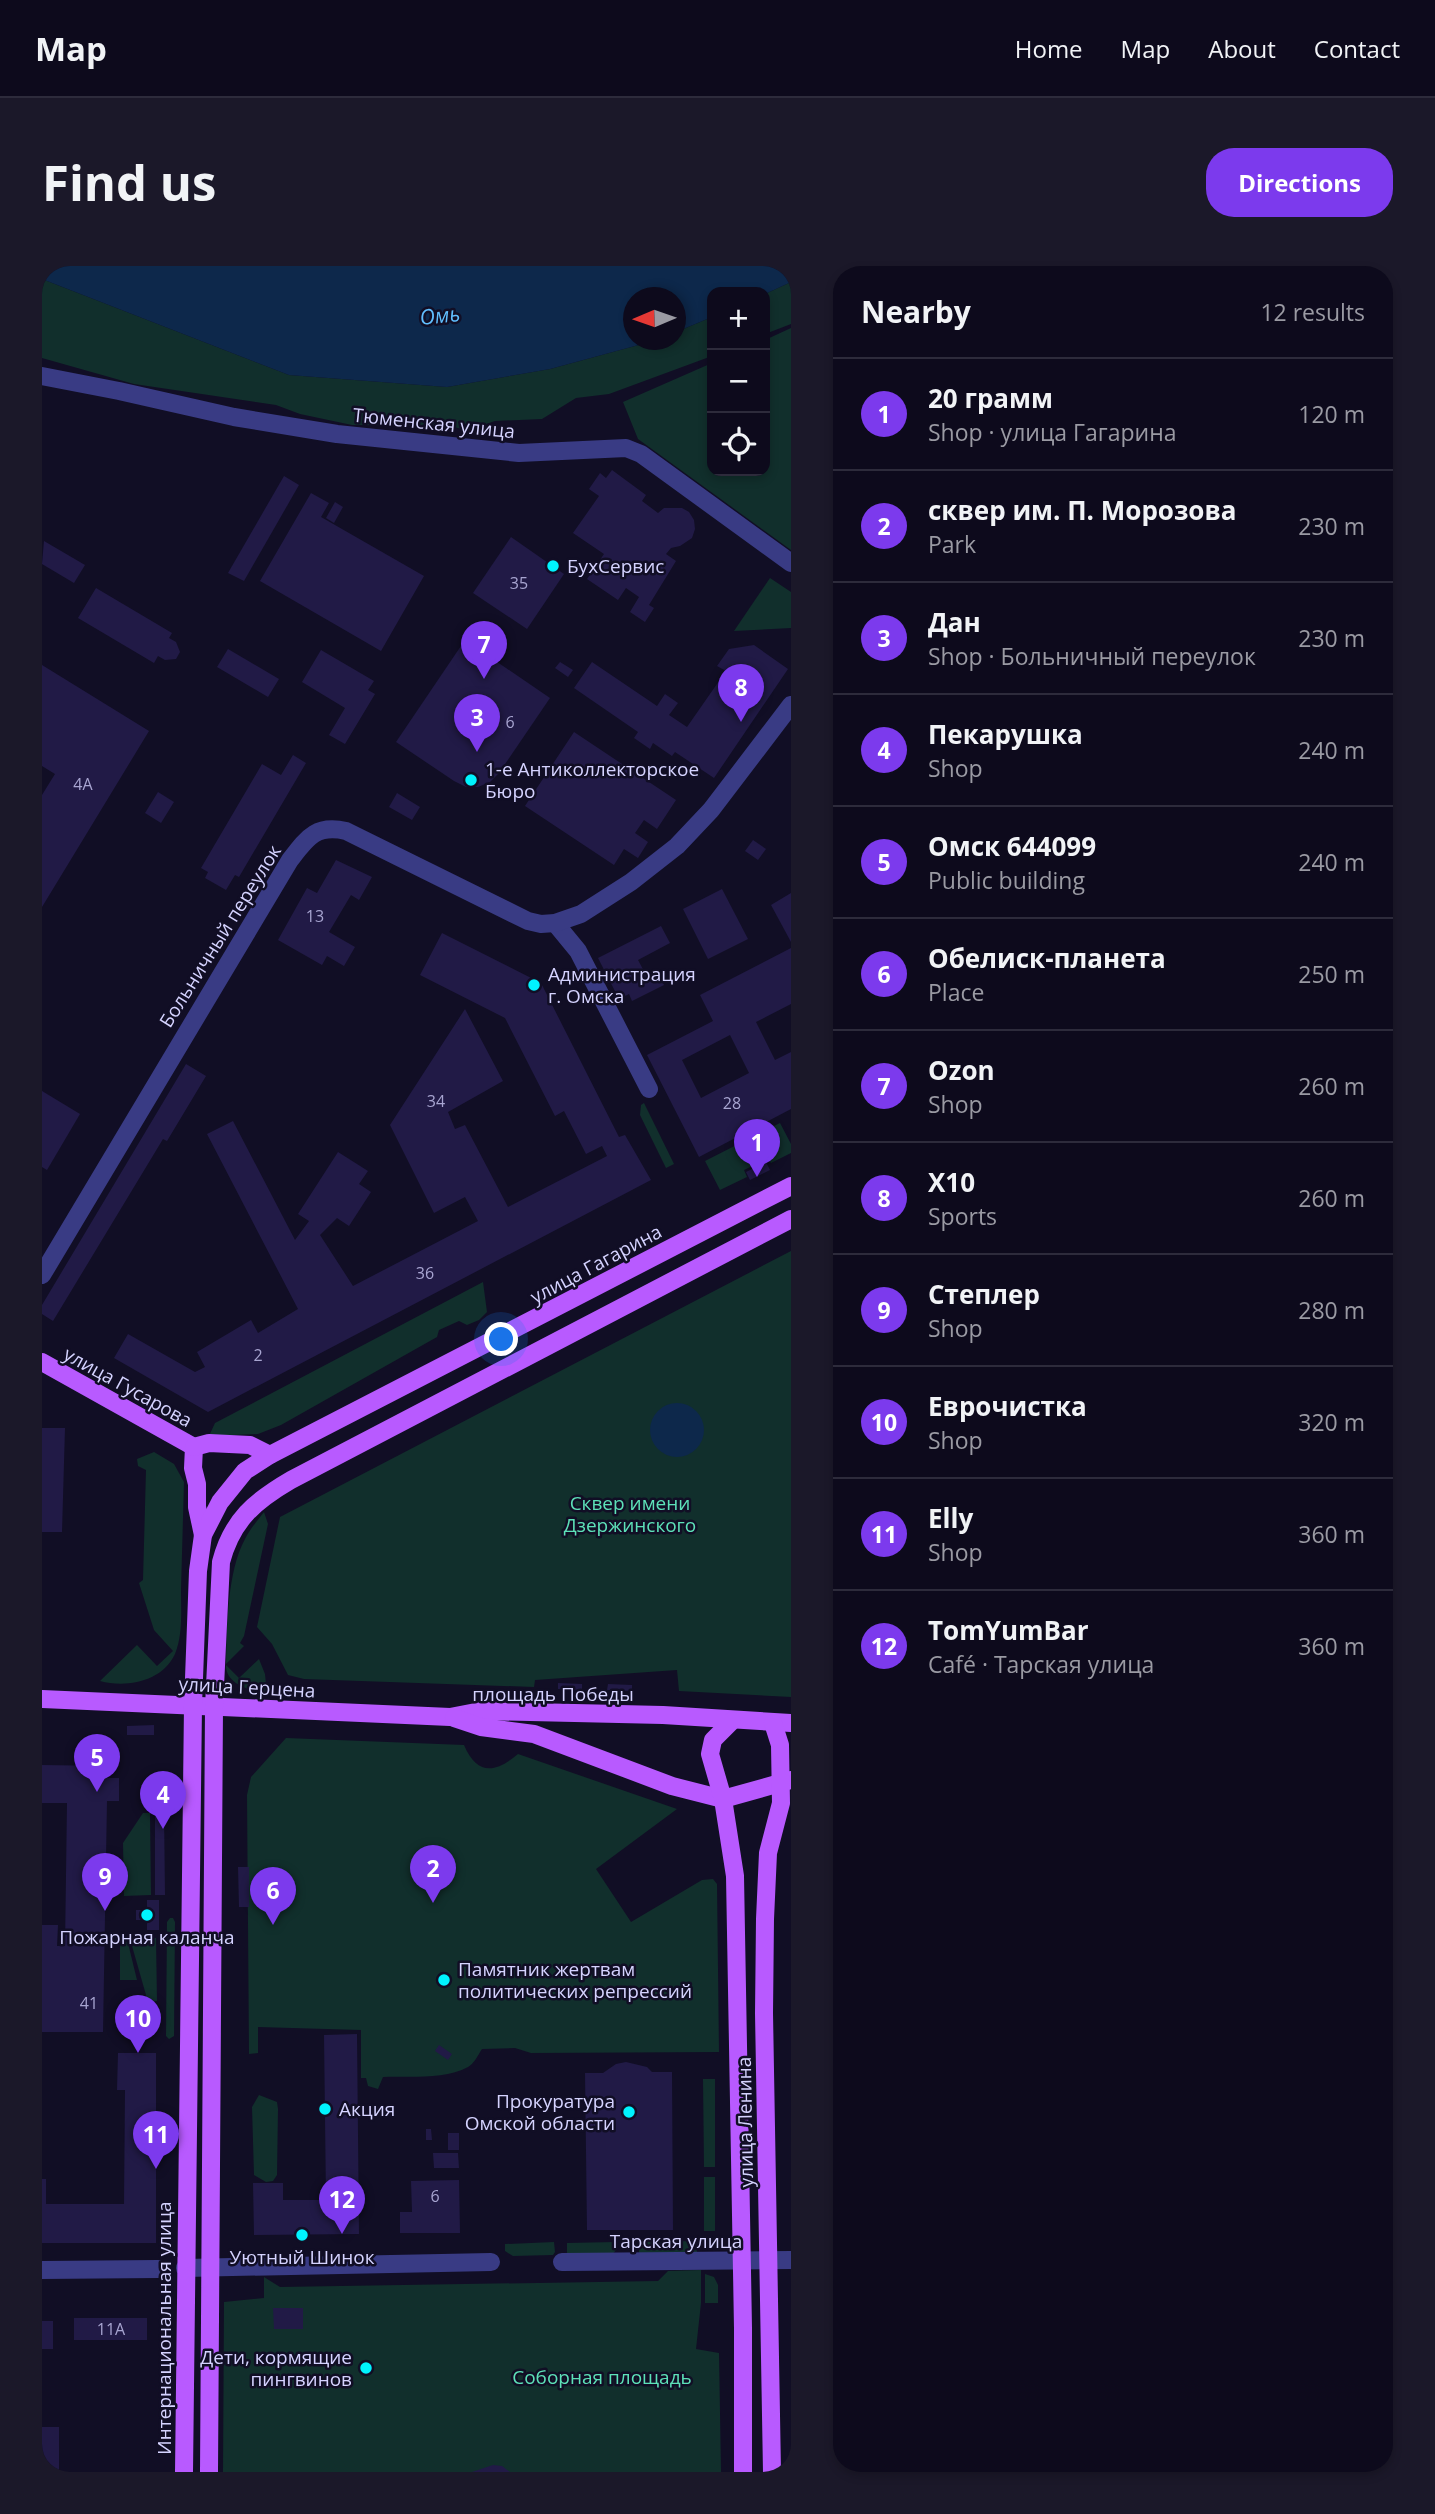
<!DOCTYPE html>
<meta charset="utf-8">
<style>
body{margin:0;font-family:"Open Sans",sans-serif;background:#1b1829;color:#f1f3f6}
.controls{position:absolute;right:21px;top:21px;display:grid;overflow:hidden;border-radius:14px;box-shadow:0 4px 10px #0003}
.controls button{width:63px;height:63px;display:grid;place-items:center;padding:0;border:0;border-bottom:2px solid #2d2b3b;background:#0d0a1c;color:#f1f3f6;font:35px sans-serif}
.compass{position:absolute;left:581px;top:21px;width:63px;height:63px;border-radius:50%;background:#0d0a1c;box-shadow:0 4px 10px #0003;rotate:268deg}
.you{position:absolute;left:460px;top:1074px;width:24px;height:24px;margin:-18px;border:5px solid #fff;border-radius:50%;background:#1a73e8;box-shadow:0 0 0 10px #1a73e833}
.badge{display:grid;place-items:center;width:46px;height:46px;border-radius:50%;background:#7c3aed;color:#fff;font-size:23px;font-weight:700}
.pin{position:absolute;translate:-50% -58px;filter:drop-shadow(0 2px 4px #0008)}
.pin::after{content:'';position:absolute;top:37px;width:24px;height:21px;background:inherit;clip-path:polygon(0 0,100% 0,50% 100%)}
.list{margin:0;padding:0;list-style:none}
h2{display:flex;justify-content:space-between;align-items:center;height:91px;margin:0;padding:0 28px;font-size:30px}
h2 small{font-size:23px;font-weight:400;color:#9a9aa3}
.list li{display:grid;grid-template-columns:46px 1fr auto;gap:21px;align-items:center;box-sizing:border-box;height:112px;padding:0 28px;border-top:2px solid #2d2b3b}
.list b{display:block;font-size:26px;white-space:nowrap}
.list p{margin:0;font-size:23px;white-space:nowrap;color:#9a9aa3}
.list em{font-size:23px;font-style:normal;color:#9a9aa3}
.icon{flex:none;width:38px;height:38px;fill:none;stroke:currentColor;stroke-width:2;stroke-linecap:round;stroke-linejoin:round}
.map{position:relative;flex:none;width:749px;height:2206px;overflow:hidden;border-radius:28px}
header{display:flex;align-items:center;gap:42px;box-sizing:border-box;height:98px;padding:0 35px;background:#0d0a1c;border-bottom:2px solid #2d2b3b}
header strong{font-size:33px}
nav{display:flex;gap:38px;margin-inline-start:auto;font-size:24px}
.intro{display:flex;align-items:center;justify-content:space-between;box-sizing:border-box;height:168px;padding:0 42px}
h1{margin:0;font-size:49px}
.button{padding:18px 32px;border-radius:28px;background:#7c3aed;color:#fff;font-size:24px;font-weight:700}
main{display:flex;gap:42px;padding:0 42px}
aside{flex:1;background:#0d0a1c;border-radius:28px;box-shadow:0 4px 10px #0003}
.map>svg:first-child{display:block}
</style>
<header>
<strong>Map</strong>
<nav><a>Home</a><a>Map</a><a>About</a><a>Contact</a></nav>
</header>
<div class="intro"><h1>Find us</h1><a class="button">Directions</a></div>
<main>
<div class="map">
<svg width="749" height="2206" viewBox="0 0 749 2206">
<rect width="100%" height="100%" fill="#110e25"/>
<g fill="#112f2c">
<polygon points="0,13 247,109 405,121 508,103 615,74 634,74 634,66 670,51 670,90 567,128 534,132 500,153 453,155 426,164 406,160 310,159 258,148 234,139 92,118 0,92"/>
<polygon points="749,16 749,58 723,68 723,28"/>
<polygon points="749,62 749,284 596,173 581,136 670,97 670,205 723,205 723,74"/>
<polygon points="728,312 749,326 749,362 692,365"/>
<polygon points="602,837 632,898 624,902 598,849 599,839"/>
<polygon points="738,857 749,878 749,887 729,897 726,893 702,904 705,911 678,924 663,895"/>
<polygon points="749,985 749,1431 637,1425 635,1404 493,1414 492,1421 262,1413 246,1409 230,1378 215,1361 238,1251"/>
<polygon points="441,1016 445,1046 437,1054 425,1059 417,1055 397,1064 395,1071 239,1159 216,1168 167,1170 173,1157"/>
<path d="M112,1186L132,1198L142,1216C141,1252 140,1288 139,1324C139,1344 141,1369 133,1388C120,1416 84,1422 58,1415L95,1379L115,1400L131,1385L112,1364L97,1317L101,1314L104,1204L96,1200L95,1193Z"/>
<path d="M222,1246L226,1258L202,1370L198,1377L202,1380L184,1398C185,1361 185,1306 203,1273C208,1263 215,1255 222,1246Z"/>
<path d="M217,1393L223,1408L225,1428C209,1425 183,1418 184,1399L197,1412Z"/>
<path d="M244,1472L422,1479C435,1510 454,1507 476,1488L635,1543L554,1603L589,1656L660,1614L671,1613L675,1618L677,1786L489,1787L473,1782L440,1783C436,1789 432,1798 426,1801C403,1814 367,1810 341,1811L336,1823L326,1820L324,1812H319V1764L216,1761V1787L207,1788L205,1529L209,1511Z"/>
<polygon points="101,1547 108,1547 109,1629 82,1630 81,1577"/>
<polygon points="128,1652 131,1652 133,1656 132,1770 127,1773 124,1770 125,1656"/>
<polygon points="114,1672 115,1735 106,1736 88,1673"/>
<polygon points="85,1673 95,1714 78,1714 78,1674"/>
<polygon points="661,1813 673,1813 673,1901 662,1901"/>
<polygon points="217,1829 235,1836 236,1843 235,1909 231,1915 224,1916 212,1909 210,1841"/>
<rect x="662" y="1911" width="11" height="54"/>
<polygon points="655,1975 655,1989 597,1990 597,1976"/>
<polygon points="512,1976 513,1986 511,1989 471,1990 463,1985 463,1978"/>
<polygon points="573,1976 574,1984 568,1991 525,1991 525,1977"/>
<polygon points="659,2004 659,2037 654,2083 677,2087 679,2206 181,2206 182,2036 222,2032 222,2011 238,2021 616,2015 626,2005"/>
<polygon points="663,2008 672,2011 676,2019 676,2037 663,2037"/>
</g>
<g fill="#0d284b">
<polygon points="0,0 749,0 749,16 723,28 723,26 670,26 670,51 634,66 634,32 592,32 592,74 615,74 508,103 405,121 247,109 0,13"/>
<circle cx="635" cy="1164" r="27"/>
</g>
<g fill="#211a46" fill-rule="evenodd">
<polygon points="570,204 604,229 600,235 616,247 622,242 640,242 647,246 652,254 653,263 650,272 638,280 629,282 624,288 634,295 607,339 612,342 603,356 588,346 597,331 584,322 576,334 545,313 562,288 531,267 557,230 547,223 558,207 564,212"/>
<polygon points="242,210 257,219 202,315 186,307"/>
<polygon points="269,227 287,237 279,251 382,310 339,385 218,315"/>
<polygon points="293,236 301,241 292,257 284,252"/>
<polygon points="469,271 522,308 485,363 431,327"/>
<polygon points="2,275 43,299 32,317 0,298"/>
<polygon points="54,322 130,367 127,372 134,376 138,386 134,393 123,394 116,390 112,397 36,352"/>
<polygon points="423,374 508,432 457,507 448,516 436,521 424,521 412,515 354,476"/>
<polygon points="712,379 746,403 672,512 633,486 630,490 611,477 608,483 592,472 596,466 532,422 550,396 615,440 623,428 636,437 627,449 645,461 684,405 675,400 687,383"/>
<polygon points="186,383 237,413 226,431 175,401"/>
<polygon points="279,384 332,415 326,424 333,428 303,478 287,469 303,442 260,416"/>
<polygon points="518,396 531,404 526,411 513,402"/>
<polygon points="0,399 107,465 0,641 0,529 13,508 0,500"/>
<polygon points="532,466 634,534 615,563 602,554 593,567 606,576 596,592 582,583 572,599 483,540"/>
<polygon points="251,489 264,497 197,611 193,609 184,624 163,612 166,606 159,602 220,498 239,509"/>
<polygon points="116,526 132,536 119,557 103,547"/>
<polygon points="355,527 378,541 370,554 347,541"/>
<polygon points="711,574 724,583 716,594 703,585"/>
<polygon points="294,594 330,611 317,634 309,629 287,666 313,681 302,700 285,690 280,699 236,674 265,622 275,627"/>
<polygon points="680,623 706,673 666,693 641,643"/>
<polygon points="749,627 749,676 729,639"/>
<polygon points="619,660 628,677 596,694 604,709 614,704 622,719 590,735 587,728 577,733 556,692"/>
<polygon points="400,667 499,717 577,871 583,869 609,914 166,1146 72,1092 86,1068 153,1106 163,1101 155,1086 209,1054 216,1067 256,1043 165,868 191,855 253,974 267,955 256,948 296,886 326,905 317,918 329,926 307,960 295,952 278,969 311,1020 436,955 423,931 392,947 348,859 423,743 461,815 406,846 413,863 423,859 466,941 565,890 560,880 544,888 522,845 513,850 463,752 378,709"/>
<path d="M749,682V738L714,756L733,794L749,786V843L657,891L605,789L671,755L658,729ZM688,769L707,807L659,832L640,794Z"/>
<polygon points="144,798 164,810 125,875 121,873 11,1055 0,1048 0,1039"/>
<polygon points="0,825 38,848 5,904 0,901"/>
<polygon points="724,896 728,904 708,914 704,906"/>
<polygon points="0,1162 23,1162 20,1266 0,1266"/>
<polygon points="516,1417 540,1418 540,1424 516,1423"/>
<polygon points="566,1418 590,1419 590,1425 565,1424"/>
<polygon points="112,1459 112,1469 85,1469 85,1460"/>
<polygon points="0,1499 66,1500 65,1512 77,1512 77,1535 65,1535 61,1766 0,1766 0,1659 16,1659 15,1680 23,1680 25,1537 0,1537"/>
<rect x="113" y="1514" width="10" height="24"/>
<polygon points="113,1544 122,1544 123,1629 113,1629"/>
<polygon points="196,1601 207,1601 207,1641 197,1641"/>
<polygon points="105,1634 117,1634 117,1664 105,1664 105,1654 94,1654 94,1644 105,1644"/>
<polygon points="403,1706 410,1714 402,1722 394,1714"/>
<polygon points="315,1768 317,1968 212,1969 211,1917 241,1917 241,1934 284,1934 282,1769"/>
<polygon points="397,1779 410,1788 406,1794 393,1785"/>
<polygon points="76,1787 114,1787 114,1977 0,1977 0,1913 4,1913 4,1938 82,1938 83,1824 75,1824"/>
<polygon points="584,1796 605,1801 610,1806 630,1806 631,1964 545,1964 543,1807 561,1807 574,1798"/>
<polygon points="384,1863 389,1863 390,1874 384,1874"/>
<rect x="406" y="1867" width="11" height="17"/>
<polygon points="391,1887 416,1887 417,1902 392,1902"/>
<polygon points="417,1914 418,1967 358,1967 358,1946 370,1946 369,1915"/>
<polygon points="231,2042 261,2042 261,2063 232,2063"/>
<rect x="32" y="2052" width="73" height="22"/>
<rect x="0" y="2055" width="11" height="28"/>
<rect x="0" y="2161" width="17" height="45"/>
<polygon points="451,2199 460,2200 468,2206 430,2206"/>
</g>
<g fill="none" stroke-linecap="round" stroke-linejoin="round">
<g stroke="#393b84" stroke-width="18">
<polyline points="0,110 77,125 192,151 295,168 477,187 584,182 599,188 749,297"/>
<polyline points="513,657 536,685 607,823"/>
<path d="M0,1009L248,594C265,572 274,558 304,565L486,655L499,658L513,657L539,648L589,616L635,580L669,544L749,439"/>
<polyline points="520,1996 749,1994"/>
<polyline points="143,2002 449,1996"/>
<polyline points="0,2004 116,2003"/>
</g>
<g stroke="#b85aff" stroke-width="18">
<polyline points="0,1096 152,1181"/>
<polyline points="152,1181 151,1202 155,1218 155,1241 161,1269"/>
<polyline points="152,1181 167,1177 208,1179 228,1189"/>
<polyline points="0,1433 408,1451 439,1445 621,1449 749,1457"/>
<polyline points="412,1452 439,1461 492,1468 630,1520 681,1533 749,1514"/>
<polyline points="690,1455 671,1474 668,1488 681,1533 693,1610 701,2062 701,2206"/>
<polyline points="142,2206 151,1439 156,1305 161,1269 178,1236 203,1205 228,1189 749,920"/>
<path d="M167,2206L172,1441L179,1296C190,1254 213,1235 249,1214L749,953"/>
<polyline points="730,2206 722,1747 723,1653 726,1587 739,1537 738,1479 731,1457"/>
</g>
</g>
<g fill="#00f3fe" stroke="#110e25" stroke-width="2.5">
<circle cx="511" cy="300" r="7"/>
<circle cx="429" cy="514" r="7"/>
<circle cx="492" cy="719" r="7"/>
<circle cx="105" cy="1649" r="7"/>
<circle cx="402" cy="1714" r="7"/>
<circle cx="283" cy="1843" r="7"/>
<circle cx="587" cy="1846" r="7"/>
<circle cx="260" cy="1969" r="7"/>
<circle cx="324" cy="2102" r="7"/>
</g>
<g text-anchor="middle" stroke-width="5" stroke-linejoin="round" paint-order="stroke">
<g font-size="16" fill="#a8a5d1">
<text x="477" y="323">35</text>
<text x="468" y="462">6</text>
<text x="41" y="524">4А</text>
<text x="273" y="656">13</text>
<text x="394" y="841">34</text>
<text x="690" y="843">28</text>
<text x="383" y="1013">36</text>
<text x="216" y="1095">2</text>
<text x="47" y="1743">41</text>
<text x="393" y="1936">6</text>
<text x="69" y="2069">11А</text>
</g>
<g font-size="19" fill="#d5d3ff" stroke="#110e25">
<text transform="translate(392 157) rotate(6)" y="7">Тюменская улица</text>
<text transform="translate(178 670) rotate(-58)" y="7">Больничный переулок</text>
<text transform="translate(554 998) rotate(-28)" y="7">улица Гагарина</text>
<text transform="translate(86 1121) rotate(29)" y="7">улица Гусарова</text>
<text transform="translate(205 1421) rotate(3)" y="7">улица Герцена</text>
<text x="511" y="1435">площадь Победы</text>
<text transform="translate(703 1856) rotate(-91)" y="7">улица Ленина</text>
<text x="634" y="1982">Тарская улица</text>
<text transform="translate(122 2062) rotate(-90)" y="7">Интернациональная улица</text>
</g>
<g font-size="19" fill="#d5d3ff" stroke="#110e25" text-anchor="start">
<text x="525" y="307">БухСервис</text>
<text x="443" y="510">1-е Антиколлекторское<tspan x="443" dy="22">Бюро</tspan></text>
<text x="506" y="715">Администрация<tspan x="506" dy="22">г. Омска</tspan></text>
<text x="105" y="1678" text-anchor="middle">Пожарная каланча</text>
<text x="416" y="1710">Памятник жертвам<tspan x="416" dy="22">политических репрессий</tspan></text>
<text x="573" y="1842" text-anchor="end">Прокуратура<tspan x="573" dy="22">Омской области</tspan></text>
<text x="297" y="1850">Акция</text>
<text x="260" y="1998" text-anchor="middle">Уютный Шинок</text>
<text x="310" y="2098" text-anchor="end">Дети, кормящие<tspan x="310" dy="22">пингвинов</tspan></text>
</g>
<g font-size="19" fill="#5de1b8" stroke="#110e25">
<text x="588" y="1244">Сквер имени<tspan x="588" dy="22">Дзержинского</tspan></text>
<text x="560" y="2118">Соборная площадь</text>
</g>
<g font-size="21" font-style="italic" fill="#61bfff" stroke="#110e25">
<text transform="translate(398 50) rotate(-6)" y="7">Омь</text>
</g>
</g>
</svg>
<div class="controls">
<button>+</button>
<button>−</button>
<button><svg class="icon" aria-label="locate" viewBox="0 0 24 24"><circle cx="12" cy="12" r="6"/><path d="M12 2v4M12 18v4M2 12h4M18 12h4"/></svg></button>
</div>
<svg class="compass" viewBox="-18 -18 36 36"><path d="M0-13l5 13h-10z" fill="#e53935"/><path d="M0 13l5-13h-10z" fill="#9a9aa3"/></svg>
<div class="you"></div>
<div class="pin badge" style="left:715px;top:911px">1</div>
<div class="pin badge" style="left:391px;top:1637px">2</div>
<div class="pin badge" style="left:435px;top:486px">3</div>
<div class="pin badge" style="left:121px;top:1563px">4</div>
<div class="pin badge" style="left:55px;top:1526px">5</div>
<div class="pin badge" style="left:231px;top:1659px">6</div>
<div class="pin badge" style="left:442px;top:413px">7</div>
<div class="pin badge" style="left:699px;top:456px">8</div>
<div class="pin badge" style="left:63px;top:1645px">9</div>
<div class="pin badge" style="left:96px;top:1787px">10</div>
<div class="pin badge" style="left:114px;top:1903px">11</div>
<div class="pin badge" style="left:300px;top:1968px">12</div>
</div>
<aside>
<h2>Nearby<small>12 results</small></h2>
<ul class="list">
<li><span class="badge">1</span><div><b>20 грамм</b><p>Shop · улица Гагарина</p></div><em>120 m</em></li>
<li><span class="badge">2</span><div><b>сквер им. П. Морозова</b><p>Park</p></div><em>230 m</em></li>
<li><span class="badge">3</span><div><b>Дан</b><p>Shop · Больничный переулок</p></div><em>230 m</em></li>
<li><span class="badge">4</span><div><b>Пекарушка</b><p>Shop</p></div><em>240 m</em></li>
<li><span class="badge">5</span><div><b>Омск 644099</b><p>Public building</p></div><em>240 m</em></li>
<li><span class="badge">6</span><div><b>Обелиск-планета</b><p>Place</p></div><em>250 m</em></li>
<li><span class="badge">7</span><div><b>Ozon</b><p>Shop</p></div><em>260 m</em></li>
<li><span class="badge">8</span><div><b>Х10</b><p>Sports</p></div><em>260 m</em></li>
<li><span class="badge">9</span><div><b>Степлер</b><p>Shop</p></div><em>280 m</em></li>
<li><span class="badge">10</span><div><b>Еврочистка</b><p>Shop</p></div><em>320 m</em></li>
<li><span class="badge">11</span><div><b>Elly</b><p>Shop</p></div><em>360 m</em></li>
<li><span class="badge">12</span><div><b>TomYumBar</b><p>Café · Тарская улица</p></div><em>360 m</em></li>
</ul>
</aside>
</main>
